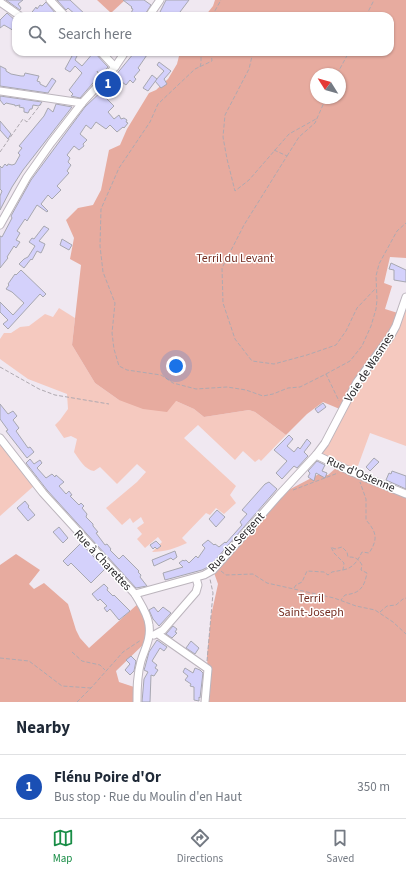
<!DOCTYPE html>
<meta charset="utf-8">
<style>
body{margin:0;font-family:"Source Sans 3",sans-serif;background:#f2f2f3;color:#1f2937}
.compass{position:absolute;left:310px;top:68px;width:36px;height:36px;border-radius:50%;background:#fff;box-shadow:0 1px 3px #0004;rotate:307deg}
.you{position:absolute;left:176px;top:366px;width:14px;height:14px;margin:-10px;border:3px solid #fff;border-radius:50%;background:#1a73e8;box-shadow:0 0 0 6px #1a73e833}
.badge{display:grid;place-items:center;width:26px;height:26px;border-radius:50%;background:#198d46;color:#fff;font-size:13px;font-weight:700}
.pin{position:absolute;translate:-50% -50%;border:2px solid #fff;box-shadow:0 1px 4px #0006}
.list{margin:0;padding:0;list-style:none}
h2{display:flex;justify-content:space-between;align-items:center;height:52px;margin:0;padding:0 16px;font-size:17px}
h2 small{font-size:13px;font-weight:400;color:#747a83}
.list li{display:grid;grid-template-columns:26px 1fr auto;gap:12px;align-items:center;box-sizing:border-box;height:64px;padding:0 16px;border-top:1px solid #e0e1e3}
.list b{display:block;font-size:15px;white-space:nowrap}
.list p{margin:0;font-size:13px;white-space:nowrap;color:#747a83}
.list em{font-size:13px;font-style:normal;color:#747a83}
.icon{flex:none;width:22px;height:22px;fill:none;stroke:currentColor;stroke-width:2;stroke-linecap:round;stroke-linejoin:round}
.map{position:relative;flex:none;width:406px;height:702px;overflow:hidden}
.search{position:absolute;background:#fff;box-shadow:0 1px 3px #0004;left:12px;right:12px;top:12px;height:44px;display:flex;align-items:center;gap:10px;box-sizing:border-box;padding:0 14px;border-radius:12px;color:#747a83;font-size:15px}
.sheet{height:116px;background:#fff}
nav{display:flex;justify-content:space-around;align-items:center;box-sizing:border-box;height:56px;border-top:1px solid #e0e1e3;background:#fff;font-size:11px;color:#747a83}
nav a{display:grid;justify-items:center;gap:2px}
nav .on{color:#198d46}
.map>svg:first-child{display:block}
</style>
<div class="map">
<svg width="406" height="702" viewBox="0 0 406 702">
<rect width="100%" height="100%" fill="#f0e8f1"/>
<g fill="#f5c9bf">
<polygon points="406,297 406,446 370,433 355,474 316,455 371,361"/>
<path d="M59,308L75,318L72,345L95,383L119,400L176,401L194,409L204,417L249,410L255,412L286,435L261,461L259,459L255,462L243,451L235,460L198,425L184,438L236,486L230,495L236,503L224,514L216,508L210,515L206,513L182,538L187,543C176,548 165,552 152,552L162,542L158,537L145,548L137,539L142,534L137,528L144,523L141,517L133,523L130,518L122,525L106,508L137,482L146,472L137,464L117,484L100,467L94,471C85,470 79,459 74,452L77,439L71,436L64,438L55,425L60,420L68,409L67,394L28,379L0,359V339L4,333H11L20,327L29,326L45,314L53,317Z"/>
<polygon points="0,437 36,484 0,516"/>
</g>
<g fill="#e7ab9f" fill-rule="evenodd">
<polygon points="97,0 125,0 111,13"/>
<path d="M215,0H406V258L390,257L384,283L392,286L385,309L401,314L342,410L323,402L307,414L286,435L255,412L249,410L204,417L194,409L176,401L167,412L143,409L119,400L95,383L72,345L81,265L70,259L74,238L66,220L78,208L93,205L101,190L109,150L120,145L127,129L149,93L156,90L168,79L177,64L180,52H390V16H205L213,6ZM316,74H340V98H316Z"/>
<polygon points="337,467 406,494 406,702 206,702 209,698 207,656 211,616 218,584 213,570 279,495 319,474 328,475"/>
<polygon points="16,554 40,570 29,584 34,589 44,583 68,604 76,630 80,638 89,648 140,602 150,638 116,671 119,682 137,688 137,702 0,702 0,565"/>
</g>
<g fill="#d4d1fb" stroke="#a7a7b0">
<polygon points="6,0 23,0 18,4 21,8 20,10"/>
<polygon points="57,0 70,0 87,16 77,16 68,8 66,10"/>
<polygon points="123,0 144,0 151,5 144,16 134,16 131,14 132,11 133,9 131,8 132,7"/>
<polygon points="166,0 189,0 180,12 184,16 158,16"/>
<polygon points="46,2 56,14 54,16 29,16 36,7 37,9 40,5 42,6"/>
<polygon points="7,13 16,21 16,32 4,25 0,28 0,20"/>
<polygon points="65,52 79,52 75,60 82,66 94,52 108,67 101,75 97,71 99,76 80,98 71,96 73,94 69,90 82,73 75,66 70,72 65,69 72,56"/>
<polygon points="139,52 149,52 138,68 140,70 134,77 136,79 133,83 130,80 126,85 122,82 114,88 110,82 134,53"/>
<polygon points="159,62 171,71 164,79 167,84 161,88 155,81 164,71 157,65"/>
<polygon points="0,66 6,69 6,71 11,74 21,76 24,76 25,73 39,76 37,81 40,82 40,84 46,87 52,78 56,81 48,93 0,86"/>
<polygon points="152,75 157,79 148,91 143,88"/>
<polygon points="105,88 107,93 105,97 114,106 108,112 114,119 119,115 121,119 124,118 127,120 126,122 128,123 124,128 123,127 117,132 110,125 106,129 96,122 91,129 86,125 80,134 87,140 83,144 84,146 79,150 74,146 67,155 70,158 68,162 71,165 67,171 69,173 57,186 61,190 52,199 48,195 41,204 48,211 47,212 37,205 27,221 25,219 17,231 20,233 16,240 20,242 16,248 14,246 7,257 8,258 0,268 0,236 2,237 12,218 11,216 31,180 85,107"/>
<polygon points="0,96 42,102 39,106 33,105 32,109 30,109 28,113 24,112 24,108 19,107 20,105 15,106 15,105 6,103 4,105 0,100"/>
<polygon points="56,104 72,107 23,170 12,187 0,210 0,196 2,191 0,189 0,166 2,168 5,164 7,166 8,164 12,165 15,164 20,155 18,153 22,148 19,146 44,116 48,108 53,112"/>
<polygon points="0,121 11,134 8,139 0,130"/>
<polygon points="44,226 49,229 39,241 45,244 43,249 41,253 37,251 32,260 31,259 24,268 19,264 24,259 28,257 35,246 29,242 32,238 34,239"/>
<polygon points="62,239 72,245 69,250 60,245"/>
<polygon points="391,263 406,270 406,282 394,280 394,270 389,269"/>
<polygon points="21,270 46,294 43,297 40,294 8,329 3,324 8,320 0,312 0,302 13,315 24,303 12,292 6,289 9,285 8,284 15,274 16,275"/>
<polygon points="323,403 326,407 318,413 315,409"/>
<polygon points="0,404 8,414 13,411 17,416 13,420 19,428 16,431 28,448 30,447 34,452 27,458 6,431 8,430 0,419"/>
<polygon points="289,435 293,439 287,446 294,452 298,447 300,449 307,439 311,443 304,452 308,456 297,468 294,466 282,479 276,473 287,461 274,450"/>
<polygon points="374,458 379,462 370,471 366,467"/>
<polygon points="30,459 34,464 40,460 42,463 37,468 46,478 52,474 55,477 56,475 64,482 59,486 66,494 69,491 72,495 70,496 79,505 81,503 84,506 82,508 87,514 86,517 93,524 93,526 98,532 96,533 105,545 107,544 111,549 110,550 119,559 123,555 139,571 138,572 141,575 140,577 147,586 136,588 47,490 26,463"/>
<polygon points="317,461 325,465 322,471 327,473 325,478 316,473 314,481 308,477 310,473 308,471"/>
<polygon points="392,471 406,476 406,489 386,480 389,473 391,474"/>
<polygon points="269,482 277,489 210,566 202,570 165,580 163,573 183,567 179,563 183,560 184,561 186,560 189,563 196,556 198,558 205,548 202,545 208,540 214,545 215,544 219,547 225,542 226,543 242,525 240,522 247,514 242,510 265,484"/>
<polygon points="25,501 29,506 28,507 35,515 28,521 17,508"/>
<polygon points="217,510 225,517 216,527 209,519"/>
<polygon points="59,527 68,538 63,543 53,532"/>
<polygon points="156,541 161,546 157,549 155,547 153,549 150,545"/>
<polygon points="81,543 105,569 91,583 71,563 68,566 63,561"/>
<polygon points="175,551 177,557 173,560 171,558 154,566 152,560"/>
<polygon points="104,584 108,588 107,590 113,596 114,595 130,611 119,620 110,609 107,612 104,608 107,606 100,599 98,601 92,594"/>
<polygon points="154,607 158,612 163,607 171,613 159,626 153,619 149,610"/>
<polygon points="173,626 177,629 175,632 177,633 172,638 166,634"/>
<polygon points="157,640 167,647 164,651 160,648 152,661 157,665 155,668 158,670 154,676 151,675 150,702 142,702 144,679 148,672 144,670 145,667 149,652"/>
<polygon points="191,641 199,648 195,654 186,648"/>
<polygon points="131,656 136,661 134,671 130,675 125,670 130,664 126,660"/>
<polygon points="185,668 193,673 195,668 200,670 203,673 200,698 199,697 199,701 194,700 194,687 190,686 191,684 185,680 188,676 183,672"/>
</g>
<g fill="none" stroke-linecap="round" stroke-linejoin="round">
<defs>
<g id="minor">
<polyline points="50,0 65,16"/>
<polyline points="0,2 20,16"/>
<polyline points="149,16 160,0"/>
<polyline points="101,52 115,67"/>
<polyline points="0,91 82,103"/>
<polyline points="0,225 27,177 51,143 82,103 115,67 125,52"/>
<path d="M0,438L43,493L135,594C140,603 148,614 149,625C151,639 145,648 141,661C137,675 137,688 137,702"/>
<polyline points="316,455 352,472 406,494"/>
<polyline points="135,594 204,575 213,570 228,553 279,495 316,455 325,443 357,382 390,337 396,326 406,297"/>
<polyline points="158,634 208,669 205,702"/>
<polyline points="154,635 163,630 196,592 198,585 196,578"/>
</g>
</defs>
<use href="#minor" stroke="#bcb5bd" stroke-width="9"/>
<g stroke="#afa9b0" stroke-width="1" stroke-dasharray="4 2" stroke-linecap="butt">
<polyline points="212,16 221,0"/>
<polyline points="366,16 374,0"/>
<polyline points="211,52 212,61 195,69 158,104 150,122 119,168 101,209 100,246 103,272 115,303 112,333 114,349 119,366 127,370 161,375 173,383 196,389 227,387 246,390 263,396 273,394 288,388 300,387 326,374 339,401"/>
<polyline points="253,52 249,69 225,115 223,137 227,159 235,191 249,180 289,134 316,119"/>
<polyline points="200,67 201,63 201,52"/>
<polyline points="337,74 349,52"/>
<polyline points="274,150 287,156 244,225 222,268 223,303 235,339 252,361 274,364 307,355 336,345 346,331 357,308 376,288"/>
<polyline points="0,152 23,119 27,122 41,104"/>
<polyline points="287,156 299,137 315,123 326,98"/>
<polyline points="0,367 39,389 55,395 109,404"/>
<polyline points="326,374 350,361 362,346 371,326 376,309 377,300 376,276 379,264 397,231 406,223"/>
<polyline points="293,490 338,473"/>
<path d="M343,570C353,568 357,562 362,552L369,553C378,540 377,532 366,520V499L360,482"/>
<polyline points="221,571 226,575 253,574 267,583 334,598 356,606 375,610 393,622 406,634"/>
<path d="M294,588L296,585L302,582L307,571L324,572L328,575L332,572L343,570L344,563L334,553L331,547L335,549L342,547L347,552L348,557C355,557 358,558 362,565L361,570L367,573C364,588 360,593 345,595L341,600"/>
<polyline points="380,612 387,606 396,605 403,599 406,598"/>
<polyline points="72,652 82,661 100,665 105,670"/>
<polyline points="0,658 29,661 62,686 91,688"/>
<polyline points="207,661 213,593 210,579"/>
<polyline points="77,702 91,688 123,652 141,640"/>
</g>
<use href="#minor" stroke="#fff" stroke-width="7"/>
</g>
<g text-anchor="middle" stroke-width="3" stroke-linejoin="round" paint-order="stroke">
<g font-size="12" fill="#752e22" stroke="#fff">
<text x="235" y="262">Terril du Levant</text>
<text x="311" y="602">Terril<tspan x="311" dy="14">Saint-Joseph</tspan></text>
</g>
<g font-size="12" fill="#2a282b" stroke="#fff">
<text transform="translate(369 367) rotate(-57)" y="4">Voie de Wasmes</text>
<text transform="translate(361 474) rotate(23)" y="4">Rue d'Ostenne</text>
<text transform="translate(236 542) rotate(-47)" y="4">Rue du Sergent</text>
<text transform="translate(103 560) rotate(47)" y="4">Rue à Charettes</text>
</g>
</g>
</svg>
<svg class="compass" viewBox="-18 -18 36 36"><path d="M0-13l5 13h-10z" fill="#e53935"/><path d="M0 13l5-13h-10z" fill="#747a83"/></svg>
<div class="you"></div>
<div class="pin badge" style="left:108px;top:84px;background:#1a4fb4">1</div>
<div class="search"><svg class="icon" aria-label="search" viewBox="0 0 24 24"><circle cx="10" cy="10" r="6"/><path d="M15 15l6 6"/></svg>Search here</div>
</div>
<section class="sheet">
<h2>Nearby<small></small></h2>
<ul class="list">
<li><span class="badge" style="background:#1a4fb4">1</span><div><b>Flénu Poire d'Or</b><p>Bus stop · Rue du Moulin d'en Haut</p></div><em>350 m</em></li>
</ul>
</section>
<nav>
<a class="on"><svg class="icon" aria-label="map" viewBox="0 0 24 24"><path d="M3 6l6-2 6 2 6-2v14l-6 2-6-2-6 2zM9 4v14M15 6v14"/></svg>Map</a>
<a><svg class="icon" aria-label="directions" viewBox="0 0 24 24"><path d="M12 3l9 9-9 9-9-9zM9 14v-3h6M13 9l2 2-2 2"/></svg>Directions</a>
<a><svg class="icon" aria-label="saved" viewBox="0 0 24 24"><path d="M7 4h10v16l-5-4-5 4z"/></svg>Saved</a>
</nav>
